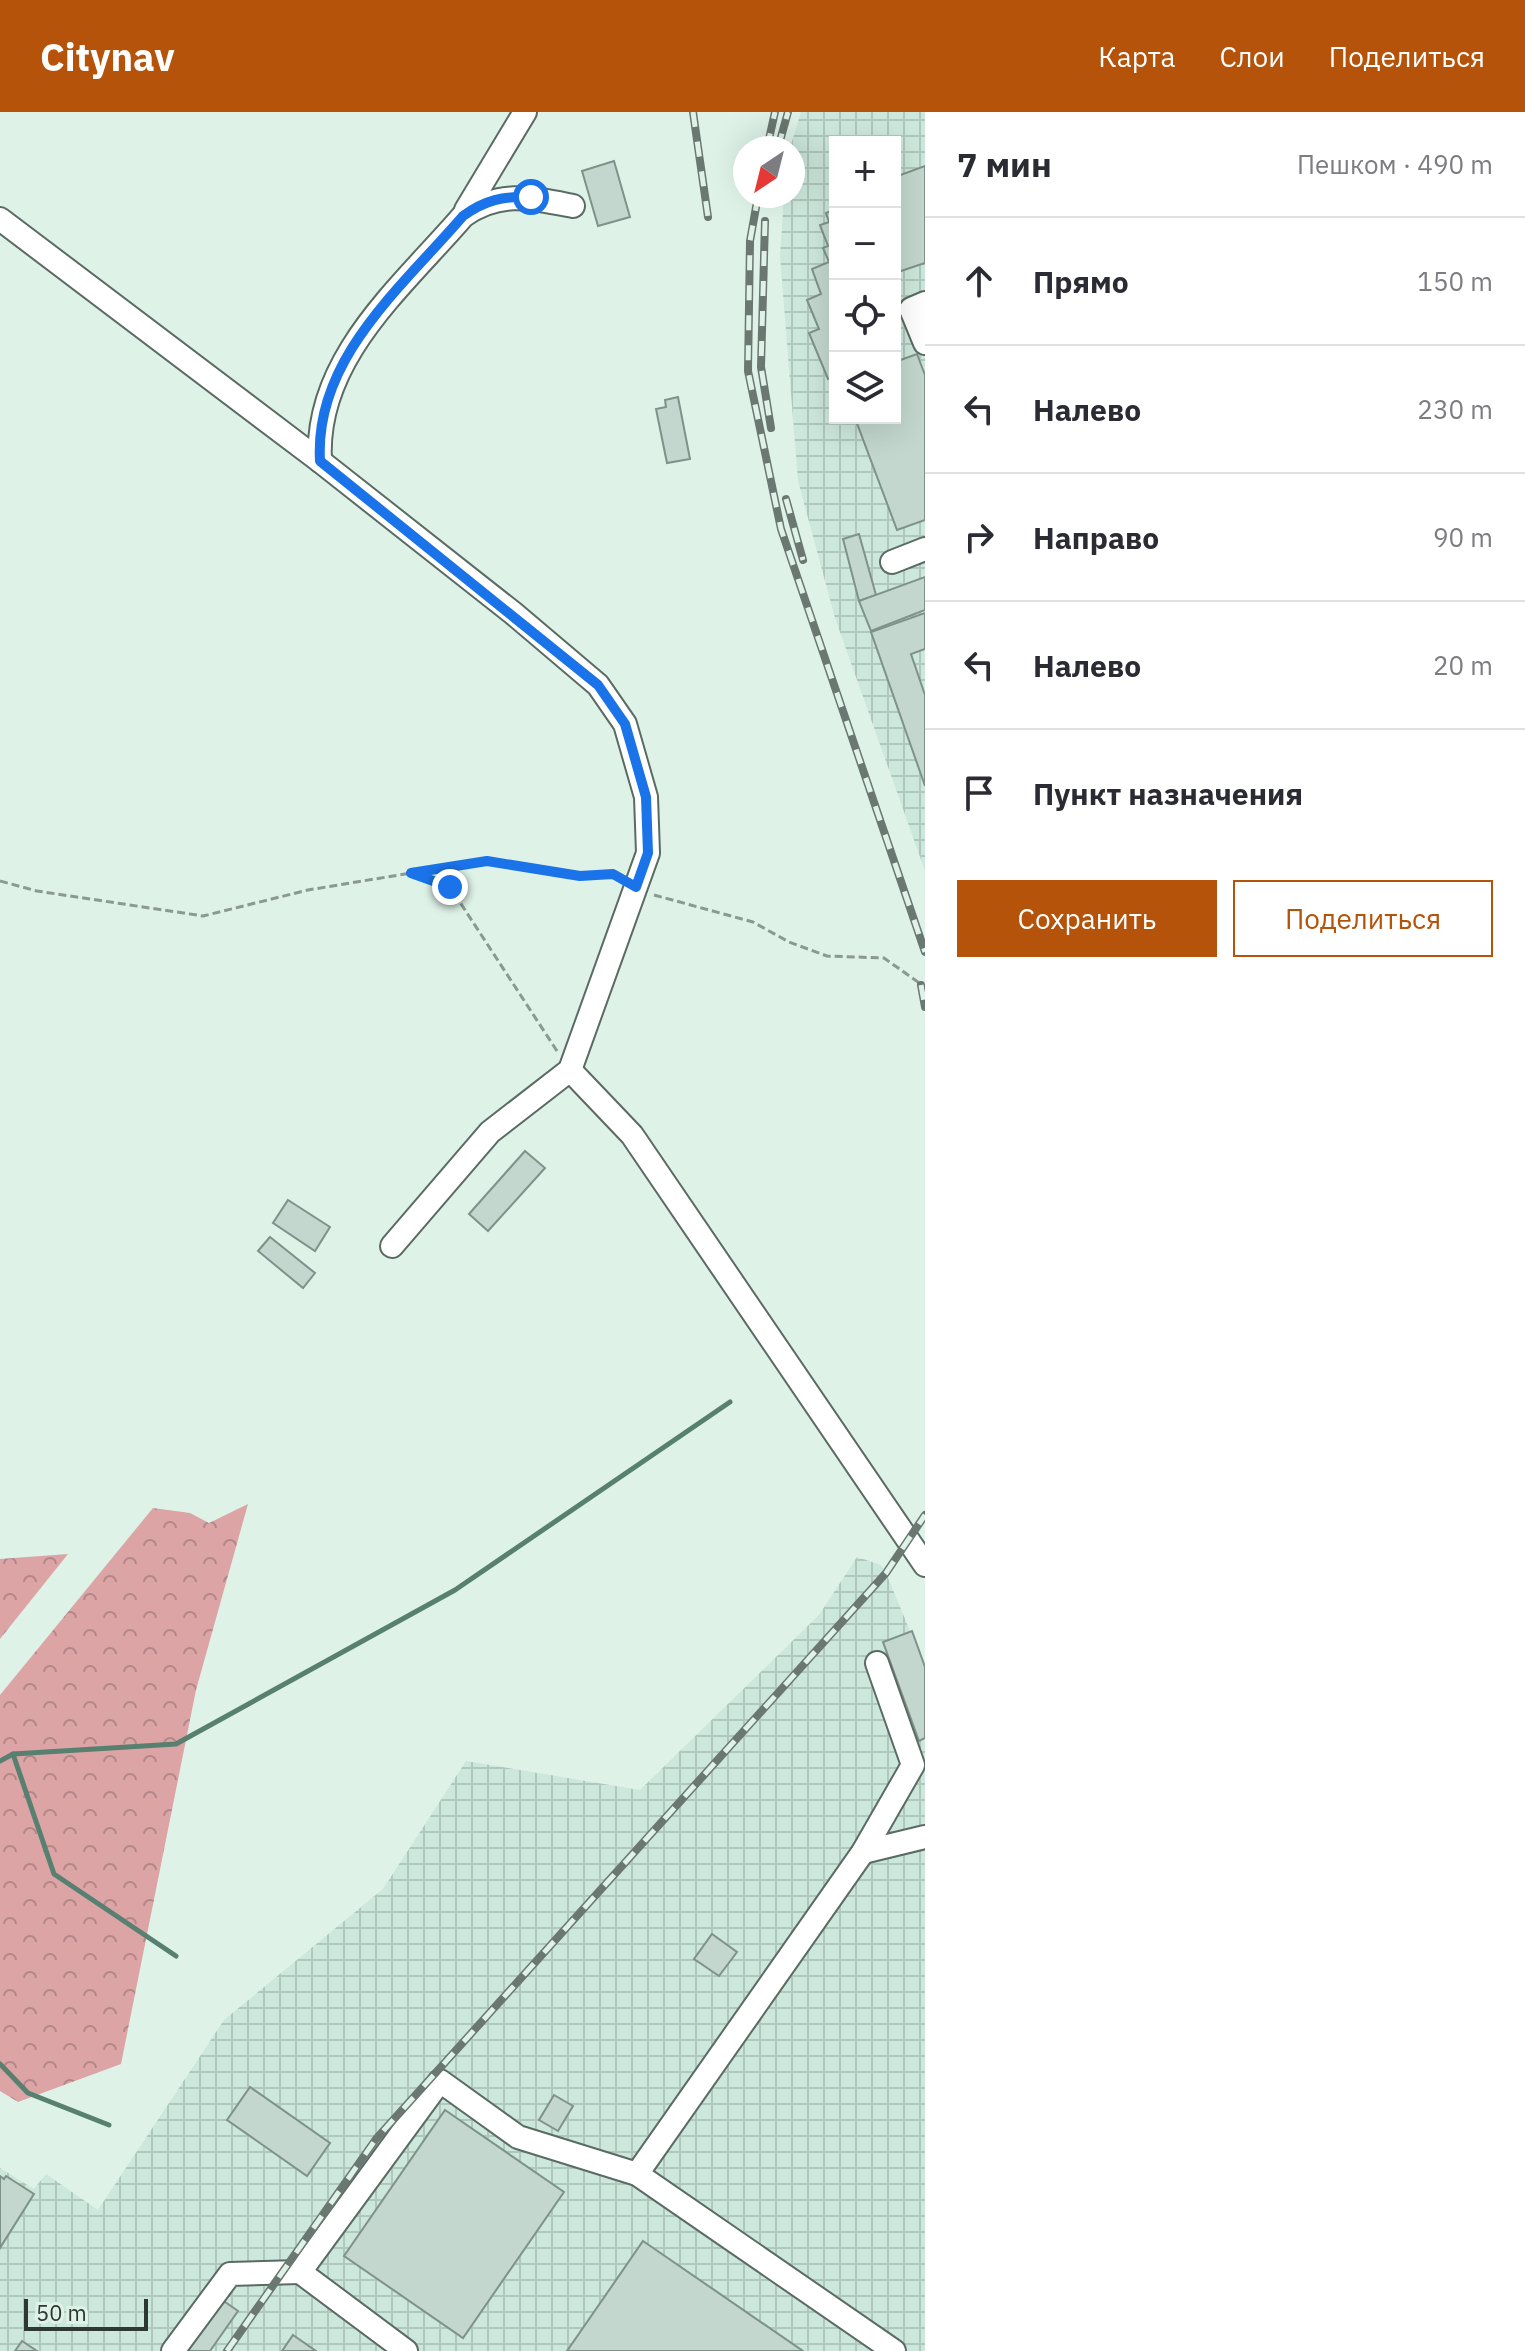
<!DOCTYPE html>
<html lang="ru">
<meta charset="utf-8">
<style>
body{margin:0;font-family:"IBM Plex Sans",sans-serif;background:#f7f7f7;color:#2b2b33}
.controls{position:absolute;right:24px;top:24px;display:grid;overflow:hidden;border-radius:0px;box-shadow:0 8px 32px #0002}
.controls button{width:72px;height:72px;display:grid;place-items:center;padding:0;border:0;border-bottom:2px solid #e1e1e2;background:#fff;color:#2b2b33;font:40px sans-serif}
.compass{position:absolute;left:733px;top:24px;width:72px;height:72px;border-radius:50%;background:#fff;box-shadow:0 8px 32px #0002;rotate:215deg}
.scale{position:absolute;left:24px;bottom:20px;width:124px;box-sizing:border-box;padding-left:8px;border:4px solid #2f3733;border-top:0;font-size:22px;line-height:28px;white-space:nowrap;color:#2f3733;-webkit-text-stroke:6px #def2e8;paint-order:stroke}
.stop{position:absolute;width:24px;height:24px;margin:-18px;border:6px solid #1a73e8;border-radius:50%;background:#fff}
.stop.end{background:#1a73e8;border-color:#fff;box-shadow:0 2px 8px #0008}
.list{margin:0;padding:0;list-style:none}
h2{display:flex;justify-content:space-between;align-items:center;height:104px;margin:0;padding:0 32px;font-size:34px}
h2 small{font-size:26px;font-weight:400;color:#7c7c81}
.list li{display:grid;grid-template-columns:52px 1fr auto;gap:24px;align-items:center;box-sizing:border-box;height:128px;padding:0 32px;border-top:2px solid #e1e1e2}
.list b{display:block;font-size:30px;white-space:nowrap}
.list em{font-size:26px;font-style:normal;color:#7c7c81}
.actions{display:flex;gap:16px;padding:24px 32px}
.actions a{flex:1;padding:18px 0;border:2px solid #b45309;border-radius:0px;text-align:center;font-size:28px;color:#b45309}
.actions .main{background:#b45309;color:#fff}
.icon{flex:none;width:44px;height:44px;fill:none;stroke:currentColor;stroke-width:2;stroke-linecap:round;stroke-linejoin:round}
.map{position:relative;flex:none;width:925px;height:2239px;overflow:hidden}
header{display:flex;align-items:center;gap:48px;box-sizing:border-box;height:112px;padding:0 40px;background:#b45309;color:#fff}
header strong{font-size:38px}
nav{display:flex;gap:44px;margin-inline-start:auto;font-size:28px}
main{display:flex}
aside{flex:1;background:#fff}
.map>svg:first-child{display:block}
</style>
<header>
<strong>Citynav</strong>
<nav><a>Карта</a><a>Слои</a><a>Поделиться</a></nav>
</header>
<main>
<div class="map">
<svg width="925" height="2239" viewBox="0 0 925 2239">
<defs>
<pattern id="industrial-grid" width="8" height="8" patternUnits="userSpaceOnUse" patternTransform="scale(2)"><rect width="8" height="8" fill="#cce7db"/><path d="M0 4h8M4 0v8" fill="none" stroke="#b0c7bc"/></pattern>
<pattern id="forest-crowns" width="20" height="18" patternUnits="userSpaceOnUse" patternTransform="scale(2)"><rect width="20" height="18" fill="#dca4a5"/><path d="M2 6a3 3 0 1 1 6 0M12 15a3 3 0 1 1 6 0" fill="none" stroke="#b38687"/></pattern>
</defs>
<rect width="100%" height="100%" fill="#def2e8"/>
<g fill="url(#industrial-grid)" fill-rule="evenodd">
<path d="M801,0H925V759L835,506L798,369L780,144L784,84H793L790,36ZM835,30H895V306H835Z"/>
<polygon points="857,1445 881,1453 886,1461 925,1555 925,2239 0,2239 0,2056 34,2077 46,2062 98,2098 224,1908 383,1777 466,1649 640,1678 819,1503"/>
</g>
<g fill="url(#forest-crowns)">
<polygon points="248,1392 196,1578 121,1952 18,1990 0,1979 0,1583 153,1396 190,1401 209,1411"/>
<polygon points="68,1442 0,1527 0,1447"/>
</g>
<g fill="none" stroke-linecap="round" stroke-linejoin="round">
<g stroke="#588070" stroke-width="5">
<polyline points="13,1642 54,1762 176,1844"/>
<polyline points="0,1649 13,1642 176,1632 455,1478 730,1290"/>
<polyline points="0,1952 28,1981 109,2013"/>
</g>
</g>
<g fill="#c3d7ce" stroke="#7f9289" stroke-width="2">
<polygon points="614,49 630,105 598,114 582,59"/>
<polygon points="925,54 925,151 895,161 895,65"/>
<polygon points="835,97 835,264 828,267 809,221 819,217 807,188 821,182 812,157 829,150 823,136 828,134 820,113 829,110 826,101"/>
<polygon points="917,242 925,263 925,408 897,418 855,306 895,306 895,250"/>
<polygon points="678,285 690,347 667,351 656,297 666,295 665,288"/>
<polygon points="859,422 876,483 859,489 843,427"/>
<polygon points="925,465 925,498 871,519 859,489"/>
<polygon points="925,501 925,537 911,542 925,583 925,674 871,520"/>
<polygon points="525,1039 545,1056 488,1119 469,1102"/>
<polygon points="288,1088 330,1115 315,1139 273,1111"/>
<polygon points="270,1125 315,1161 303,1176 258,1139"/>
<polygon points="912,1519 925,1555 925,1626 919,1629 883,1530"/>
<polygon points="712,1822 737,1840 719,1864 694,1847"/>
<polygon points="250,1975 330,2031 307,2064 227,2008"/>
<polygon points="554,1983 573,1994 558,2019 539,2008"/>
<polygon points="445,1998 564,2080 463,2226 344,2144"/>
<polygon points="0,2064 4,2067 6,2064 34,2082 0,2136"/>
<polygon points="643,2129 803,2239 567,2239"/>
<polygon points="215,2183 238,2199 210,2239 176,2239"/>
<polygon points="293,2223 316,2239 282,2239"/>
<polygon points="22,2229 37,2239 15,2239"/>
</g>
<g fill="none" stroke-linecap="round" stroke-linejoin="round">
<defs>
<g id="minor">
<polyline points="466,98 525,0"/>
<polyline points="0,107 320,349 513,501 598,573 625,612 646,685 648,741 570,958 490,1020 392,1134"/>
<polyline points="925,191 911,197 925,231"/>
<path d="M320,349C314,247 402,175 463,104C499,78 532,86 573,94"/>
<polyline points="892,450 925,437"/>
<polyline points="570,958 632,1023 925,1453"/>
<polyline points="863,1740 925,1725"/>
<polyline points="637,2062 863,1740 913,1653 877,1551"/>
<polyline points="300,2160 406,2239"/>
<polyline points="173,2239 230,2162 300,2160 440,1969 518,2025 637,2062 894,2239"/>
</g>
</defs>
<use href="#minor" stroke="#5a6b63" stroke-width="26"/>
<g stroke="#8a9992" stroke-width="3" stroke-dasharray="8 4" stroke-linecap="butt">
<polyline points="414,760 487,749 580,764 603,761 619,766"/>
<polyline points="0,769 37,779 203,804 308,778 411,761 450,775 557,939"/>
<polyline points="654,783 753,810 789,830 827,844 884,846 925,875"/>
</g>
<use href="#minor" stroke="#fff" stroke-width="22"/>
<defs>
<g id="rail">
<polyline points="693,0 708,105"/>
<polyline points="767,36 775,0"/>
<polyline points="778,36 788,0"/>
<polyline points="758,84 750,129 748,259 781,417 925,840"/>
<polyline points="765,109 761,255 771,316"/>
<polyline points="786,387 803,448"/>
<polyline points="921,873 925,895"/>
<polyline points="227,2239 376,2027 886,1461 925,1403"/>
</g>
</defs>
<use href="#rail" stroke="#6b7771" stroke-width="8"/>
<use href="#rail" stroke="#def2e8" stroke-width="5" stroke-dasharray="15" stroke-linecap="butt"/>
</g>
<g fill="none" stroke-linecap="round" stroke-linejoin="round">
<path stroke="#1a73e8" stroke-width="10" d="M450,775L411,761L487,749L580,764L613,762L636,775L648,741L646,685L625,612L598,573L320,349C314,247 402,175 463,104C485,88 503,84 531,85"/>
</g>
</svg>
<div class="controls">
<button>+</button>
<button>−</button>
<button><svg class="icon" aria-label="locate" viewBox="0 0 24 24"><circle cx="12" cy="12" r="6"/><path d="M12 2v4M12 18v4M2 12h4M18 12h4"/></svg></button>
<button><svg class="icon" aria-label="layers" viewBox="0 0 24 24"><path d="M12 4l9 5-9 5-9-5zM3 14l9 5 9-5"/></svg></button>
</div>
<svg class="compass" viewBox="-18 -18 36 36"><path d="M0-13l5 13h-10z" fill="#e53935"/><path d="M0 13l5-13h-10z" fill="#7c7c81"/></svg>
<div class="scale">50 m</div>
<div class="stop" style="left:531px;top:85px"></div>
<div class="stop end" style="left:450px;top:775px"></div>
</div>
<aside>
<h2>7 мин<small>Пешком · 490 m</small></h2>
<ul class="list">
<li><svg class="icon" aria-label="ahead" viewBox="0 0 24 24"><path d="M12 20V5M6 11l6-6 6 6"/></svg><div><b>Прямо</b></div><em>150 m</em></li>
<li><svg class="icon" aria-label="left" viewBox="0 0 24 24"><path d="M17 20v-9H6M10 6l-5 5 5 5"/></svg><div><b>Налево</b></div><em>230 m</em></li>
<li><svg class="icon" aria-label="right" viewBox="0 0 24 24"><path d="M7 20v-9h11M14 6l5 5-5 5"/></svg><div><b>Направо</b></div><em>90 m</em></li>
<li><svg class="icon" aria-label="left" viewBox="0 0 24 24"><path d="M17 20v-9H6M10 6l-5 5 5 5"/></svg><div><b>Налево</b></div><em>20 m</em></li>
<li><svg class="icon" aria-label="arrive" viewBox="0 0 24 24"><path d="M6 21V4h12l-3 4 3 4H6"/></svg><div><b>Пункт назначения</b></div></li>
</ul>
<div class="actions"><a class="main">Сохранить</a><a>Поделиться</a></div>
</aside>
</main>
